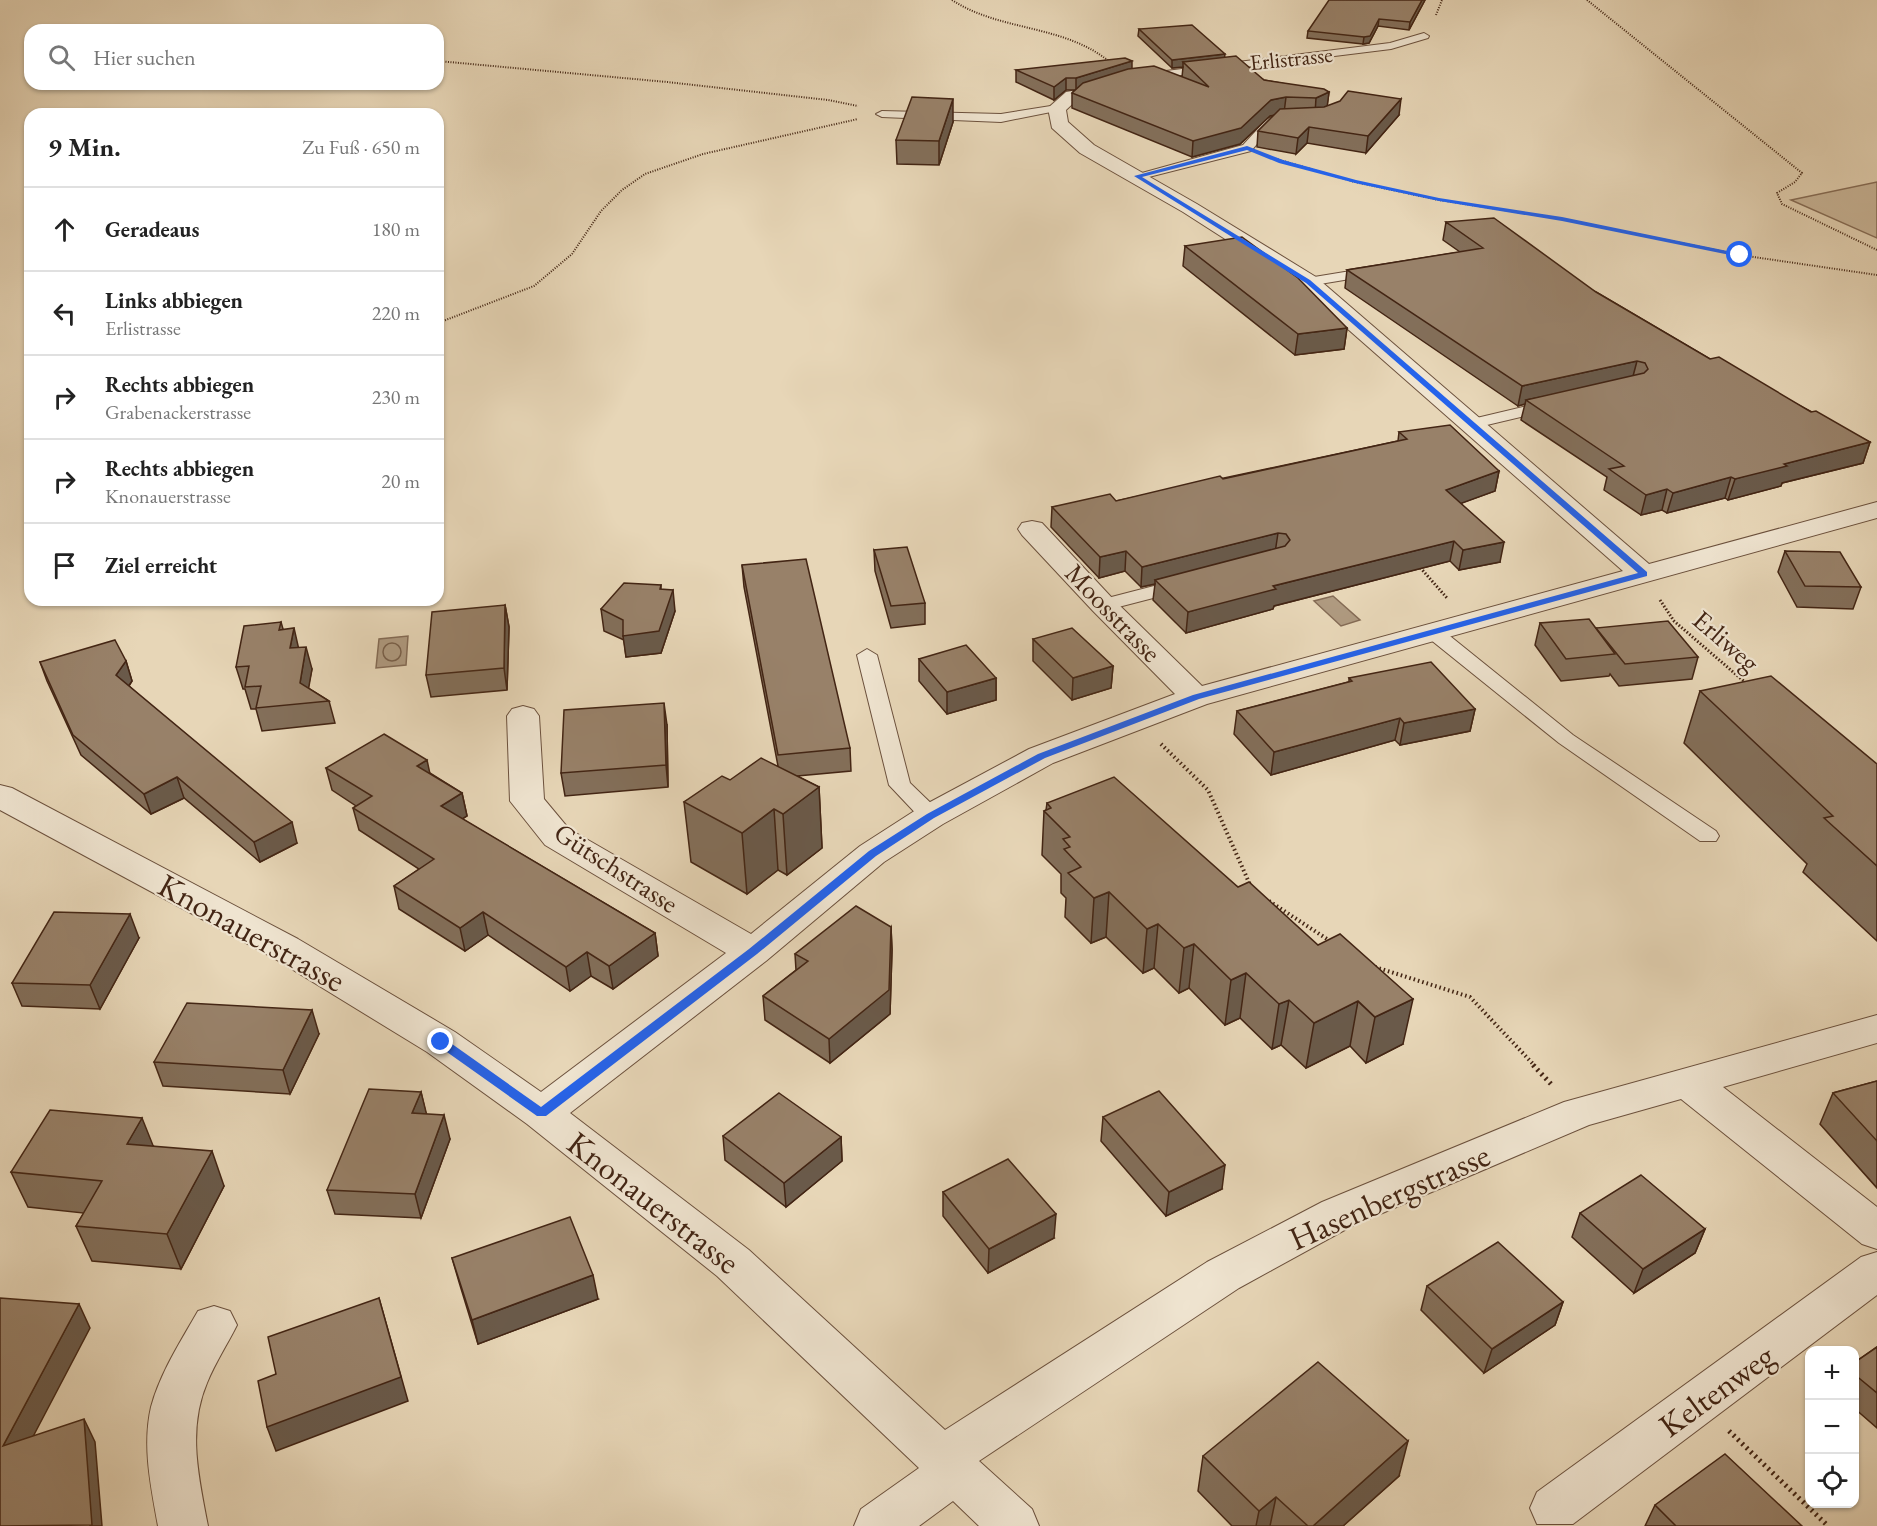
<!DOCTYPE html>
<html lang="de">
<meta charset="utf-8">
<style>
body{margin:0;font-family:"EB Garamond",serif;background:#f2f2f2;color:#222}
.controls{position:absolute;right:18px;bottom:18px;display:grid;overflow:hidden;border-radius:12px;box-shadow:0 2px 4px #0004}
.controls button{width:54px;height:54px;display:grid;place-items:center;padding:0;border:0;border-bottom:2px solid #e0e0e0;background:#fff;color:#222;font:30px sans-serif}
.stop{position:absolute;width:18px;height:18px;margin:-14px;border:4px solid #2563eb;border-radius:50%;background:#fff}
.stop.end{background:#2563eb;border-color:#fff;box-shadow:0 2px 6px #0008}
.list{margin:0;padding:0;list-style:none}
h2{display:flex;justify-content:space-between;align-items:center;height:78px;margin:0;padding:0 24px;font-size:26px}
h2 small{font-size:20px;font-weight:400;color:#767676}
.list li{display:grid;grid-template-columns:39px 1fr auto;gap:18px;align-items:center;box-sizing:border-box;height:84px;padding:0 24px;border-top:2px solid #e0e0e0}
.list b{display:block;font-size:22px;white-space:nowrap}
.list p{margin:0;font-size:20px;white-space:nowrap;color:#767676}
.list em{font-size:20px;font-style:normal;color:#767676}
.icon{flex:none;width:33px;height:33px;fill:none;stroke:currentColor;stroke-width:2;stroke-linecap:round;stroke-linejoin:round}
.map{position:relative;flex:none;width:1877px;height:1526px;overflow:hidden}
.search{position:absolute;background:#fff;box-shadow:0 2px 4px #0004;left:24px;top:24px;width:420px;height:66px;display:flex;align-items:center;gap:15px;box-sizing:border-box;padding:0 21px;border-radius:18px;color:#767676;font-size:22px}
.panel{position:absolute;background:#fff;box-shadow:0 2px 4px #0004;left:24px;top:108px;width:420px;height:498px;border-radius:18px}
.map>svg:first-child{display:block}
</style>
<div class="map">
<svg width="1877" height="1526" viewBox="0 0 1877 1526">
<rect width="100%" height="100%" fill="#e7d6b7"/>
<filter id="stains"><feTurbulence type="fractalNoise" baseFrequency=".00333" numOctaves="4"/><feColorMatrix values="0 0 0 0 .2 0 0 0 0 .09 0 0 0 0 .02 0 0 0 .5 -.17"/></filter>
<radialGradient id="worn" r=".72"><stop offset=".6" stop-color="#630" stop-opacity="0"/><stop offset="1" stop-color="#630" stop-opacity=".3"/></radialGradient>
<polygon fill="#cbb89b" stroke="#876e58" stroke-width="1.5" points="1877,182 1877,238 1791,200"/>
<g fill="#af9a80" stroke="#846b55" stroke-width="1.5">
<polygon points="1333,596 1360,620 1341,626 1314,601"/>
<polygon points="408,636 406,665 376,668 379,639"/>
</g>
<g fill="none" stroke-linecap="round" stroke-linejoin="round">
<circle stroke="#79604a" stroke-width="1.5" cx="392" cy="652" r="9"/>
<defs>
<g id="service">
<polygon points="1424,33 1429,36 1428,38 1391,49 1142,80 1136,77 1142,74 1390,43"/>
<polygon points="1057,105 1063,108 1061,110 1001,122 882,117 876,114 882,111 1001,114"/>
<polygon points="1279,115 1283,117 1283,121 1275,123 1251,151 1137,180 1131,176 1243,145 1267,119"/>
<polygon points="1375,267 1382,271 1380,274 1308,286 1301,282 1308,278"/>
<polygon points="1552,400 1558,402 1560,405 1558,408 1470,429 1462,424 1464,421"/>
<polygon points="1181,579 1188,581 1190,585 1188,589 1103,611 1094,605 1096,601"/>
<polygon points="1433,626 1440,628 1573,735 1716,831 1719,836 1716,841 1700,841 1559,743 1426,636 1423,632 1426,628"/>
<polygon points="867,649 877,655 910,783 939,811 942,816 939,821 923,821 889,785 857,655"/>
</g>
<g id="minor">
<polygon points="1072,91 1081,96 1066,110 1068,122 1094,145 1197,204 1316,277 1649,564 1877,502 1877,518 1207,704 1053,763 943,824 884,862 766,961 570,1113 749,1250 945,1430 1207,1262 1322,1202 1564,1102 1877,1015 1877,1043 1723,1087 1877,1207 1877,1249 1862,1244 1681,1099 1589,1125 1352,1226 1239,1288 979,1461 1032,1509 1039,1526 979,1526 953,1501 919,1526 854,1526 861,1509 919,1468 717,1276 527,1124 427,1052 272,957 0,810 0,785 12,788 298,939 455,1032 541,1092 726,953 545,845 510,801 507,716 512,709 523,706 534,709 539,716 544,799 569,829 751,934 860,846 919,808 1029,749 1175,694 1093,611 1022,535 1018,529 1022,523 1032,521 1042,523 1113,599 1202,686 1623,571 1300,287 1183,212 1080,153 1052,128 1048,108 1066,92"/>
<polygon points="1877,1252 1877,1295 1573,1524 1537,1524 1530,1508 1537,1492 1861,1257"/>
<path d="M214,1306L230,1311L237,1325C227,1345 215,1363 207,1383C187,1430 199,1478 208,1526H158C151,1487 142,1446 151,1407C160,1373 181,1341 198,1311Z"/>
</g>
</defs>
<use href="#service" stroke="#6c513d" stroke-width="2"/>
<use href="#minor" stroke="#6c513d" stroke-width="2"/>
<g stroke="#432514" stroke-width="2" stroke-dasharray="1 1.5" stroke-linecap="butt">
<path d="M952,0C1001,32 1065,24 1111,63"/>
<polyline points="1587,0 1802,173 1795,182 1777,193 1782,204 1877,250"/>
<polyline points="1436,15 1442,0"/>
<polyline points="438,61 667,82 828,100 858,106"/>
<polyline points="1273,158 1355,182 1439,200 1562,219 1740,255 1877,275"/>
<polyline points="438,323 534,286 572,254 601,211 622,190 645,174 703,154 858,119"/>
</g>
<g stroke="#432514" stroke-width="3" stroke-dasharray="1.5 2" stroke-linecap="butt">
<polyline points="1418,565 1447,598"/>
<polyline points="1660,600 1674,621 1747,684"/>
</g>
<g stroke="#432514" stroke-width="4" stroke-dasharray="1.5 3" stroke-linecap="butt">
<polyline points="1161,744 1208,790 1251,887"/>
<polyline points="1269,901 1330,941"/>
<polyline points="1375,967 1470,997 1535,1066"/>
</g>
<g stroke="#432514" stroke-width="5" stroke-dasharray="2 4" stroke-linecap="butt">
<polyline points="1533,1065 1551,1084"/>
<polyline points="1729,1431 1828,1526"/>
</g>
<use href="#service" fill="#efe4d0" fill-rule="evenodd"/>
<use href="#minor" fill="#efe4d0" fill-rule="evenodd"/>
</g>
<g fill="#836f5a" stroke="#432514" stroke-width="1.5">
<polygon points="1425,0 1409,30 1378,26 1369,43 1363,44 1307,38 1308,31"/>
<polygon points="1139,29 1224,57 1264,80 1329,92 1327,106 1399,115 1366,153 1307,143 1296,154 1257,147 1258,131 1274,115 1270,116 1240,144 1192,157 1072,108 1072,93 1075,90 1066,90 1054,100 1016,82 1016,70 1132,69 1182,77 1183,67 1172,68 1138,36"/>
<polygon points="953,122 939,165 897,164 896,140"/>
<polygon points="1446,222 1596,292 1710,359 1870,442 1863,463 1782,483 1781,486 1728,500 1725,498 1667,513 1662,510 1641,515 1604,490 1607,477 1521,420 1525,404 1518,406 1345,288 1347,270 1460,252 1443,240"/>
<polygon points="1185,246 1347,328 1344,349 1295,355 1183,266"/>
<polygon points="1399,432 1499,471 1495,491 1461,503 1500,562 1459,570 1450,561 1274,606 1273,609 1186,633 1153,600 1155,584 1141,587 1125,571 1099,578 1051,527 1052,507 1116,501 1398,441"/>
<polygon points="874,550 925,603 925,624 891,628 875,571"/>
<polygon points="1785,551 1861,587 1853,609 1797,607 1778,572"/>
<polygon points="742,565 850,748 851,771 797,776 819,787 822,848 787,875 778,870 747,894 691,862 684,802 730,780 778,766 744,587"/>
<polygon points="661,585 661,589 675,611 661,653 626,657 624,640 604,631 601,609"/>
<polygon points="505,605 509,627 507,690 431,697 426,675"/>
<polygon points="281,622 283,629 298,648 312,669 308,688 329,701 335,723 262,731 256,709 251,709 245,689 243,689 236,667"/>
<polygon points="1540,623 1596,628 1698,657 1692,679 1619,686 1610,674 1609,676 1561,681 1535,645"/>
<polygon points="1033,639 1113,666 1111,688 1072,700 1033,661"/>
<polygon points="919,659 996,678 996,700 947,714 919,681"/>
<polygon points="126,661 132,681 129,686 297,843 260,862 184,798 151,814 81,755 47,681 40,662"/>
<polygon points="1349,678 1475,709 1470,731 1400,745 1395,740 1271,775 1234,734 1237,711 1349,682"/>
<polygon points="1700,691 1877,764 1877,941 1803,872 1807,864 1684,743"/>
<polygon points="667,725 668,787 565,796 561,773"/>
<polygon points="326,768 430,773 462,793 467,816 462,819 655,933 658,956 613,989 591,976 570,991 488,935 465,951 399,909 394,886 419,869 359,830 353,808 356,806 332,790"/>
<polygon points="1047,803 1238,887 1403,1044 1366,1063 1350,1046 1306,1068 1281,1045 1272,1049 1240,1018 1225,1025 1189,988 1179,993 1154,968 1143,973 1106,937 1091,943 1065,917 1066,898 1061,893 1061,874 1042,855 1044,811 1046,810"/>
<polygon points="891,927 892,950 890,1014 830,1063 765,1020 763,996 796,970 795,954"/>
<polygon points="139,938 100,1009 22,1006 12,983"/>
<polygon points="319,1034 290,1094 163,1086 154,1062"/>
<polygon points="1877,1081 1877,1188 1820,1124 1833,1093"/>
<polygon points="421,1092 426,1114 450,1139 421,1218 335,1214 327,1190"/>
<polygon points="1103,1117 1222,1189 1166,1216 1101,1141"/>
<polygon points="723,1136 841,1137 842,1161 786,1207 725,1160"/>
<polygon points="153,1146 224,1186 181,1269 92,1261 76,1226 84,1213 28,1207 11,1172"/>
<polygon points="943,1192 1054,1238 988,1273 943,1216"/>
<polygon points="1580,1213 1705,1229 1695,1253 1634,1293 1572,1237"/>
<polygon points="452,1258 598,1299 478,1344 459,1282"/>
<polygon points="1427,1286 1563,1302 1555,1325 1484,1373 1421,1310"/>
<polygon points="1877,1347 1877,1428 1854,1408 1854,1363"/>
<polygon points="1203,1456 1399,1476 1343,1526 1232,1526 1198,1491"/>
<polygon points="1655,1505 1802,1526 1645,1526"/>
</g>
<g fill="#6a5a4a" stroke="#432514" stroke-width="1.5">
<polygon points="1422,0 1425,0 1409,30 1410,22"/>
<polygon points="1379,19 1378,26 1369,43 1363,44 1364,37"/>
<polygon points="1225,54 1224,61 1183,62 1183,67 1172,68 1172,60"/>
<polygon points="1132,61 1132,73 1076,90 1076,78"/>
<polygon points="1066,78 1066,90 1054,100 1054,87"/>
<polygon points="1329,92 1327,108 1315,114 1316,98"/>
<polygon points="1286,97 1284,113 1270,116 1240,144 1192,157 1193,141 1271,100"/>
<polygon points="953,99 953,122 939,165 939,141"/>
<polygon points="1401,99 1399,115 1366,153 1368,136"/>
<polygon points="1309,127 1307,143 1296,154 1298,138"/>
<polygon points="1347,328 1344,349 1295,355 1298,334"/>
<polygon points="1637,361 1632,380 1526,400 1525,404 1518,406 1522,386"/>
<polygon points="1870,442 1863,463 1782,483 1781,486 1728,500 1735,479 1784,464"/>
<polygon points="1499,471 1495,491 1443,510 1446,490"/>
<polygon points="1731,477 1725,498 1667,513 1673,493"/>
<polygon points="1667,489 1662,510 1641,515 1646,495"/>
<polygon points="1278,533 1275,553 1155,580 1155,584 1141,587 1142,567"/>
<polygon points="1454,541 1450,561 1274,606 1273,609 1186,633 1188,612 1273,586"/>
<polygon points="1504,542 1500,562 1459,570 1463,550"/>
<polygon points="1126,551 1125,571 1099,578 1100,557"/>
<polygon points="673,590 675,611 661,653 626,657 623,636"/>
<polygon points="505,605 509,627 507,690 504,668"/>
<polygon points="294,628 299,650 290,648"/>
<polygon points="306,647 312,669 306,703 300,683"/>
<polygon points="126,661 132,681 122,695 116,675"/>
<polygon points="1113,666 1111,688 1072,700 1073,678"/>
<polygon points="996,678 996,700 947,714 947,692"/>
<polygon points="664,703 667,725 668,787 666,765"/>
<polygon points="1475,709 1470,731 1400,745 1404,723"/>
<polygon points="1400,718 1395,740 1271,775 1274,752"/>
<polygon points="427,760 432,783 417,766"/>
<polygon points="177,777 184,798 151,814 144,794"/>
<polygon points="819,787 822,848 787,875 783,814"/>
<polygon points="462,793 467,816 446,829 441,806"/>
<polygon points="774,809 778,870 747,894 742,833"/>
<polygon points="292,822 297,843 260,862 254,842"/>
<polygon points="1109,892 1106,937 1091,943 1094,898"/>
<polygon points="483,912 488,935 465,951 460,928"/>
<polygon points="130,914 139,938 100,1009 90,985"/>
<polygon points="1158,924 1154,968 1143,973 1147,929"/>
<polygon points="891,927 892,950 890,1014 830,1063 829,1039"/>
<polygon points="655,933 658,956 613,989 609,966"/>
<polygon points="1194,944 1189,988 1179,993 1184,948"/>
<polygon points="587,952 591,976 570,991 566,967"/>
<polygon points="1246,973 1240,1018 1225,1025 1231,980"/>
<polygon points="1413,999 1403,1044 1366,1063 1375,1017"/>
<polygon points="1289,1000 1281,1045 1272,1049 1279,1004"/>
<polygon points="1358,1001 1350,1046 1306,1068 1314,1023"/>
<polygon points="312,1010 319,1034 290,1094 283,1070"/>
<polygon points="421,1092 427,1116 412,1113"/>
<polygon points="444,1115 450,1139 421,1218 415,1194"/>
<polygon points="142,1118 156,1153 127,1144"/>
<polygon points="841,1137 842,1161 786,1207 784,1183"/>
<polygon points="212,1151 224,1186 181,1269 167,1234"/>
<polygon points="1225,1165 1222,1189 1166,1216 1169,1192"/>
<polygon points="1056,1214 1054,1238 988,1273 989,1249"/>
<polygon points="1705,1229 1695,1253 1634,1293 1643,1269"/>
<polygon points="593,1275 598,1299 478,1344 472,1320"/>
<polygon points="379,1298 408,1401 276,1451 267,1427"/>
<polygon points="1563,1302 1555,1325 1484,1373 1492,1349"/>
<polygon points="79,1304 90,1328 16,1469 3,1446"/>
<polygon points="84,1419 95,1442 102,1526 90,1526"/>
<polygon points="1408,1441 1399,1476 1343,1526 1313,1526"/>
<polygon points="1276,1497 1270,1526 1256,1526 1259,1511"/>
</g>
<g fill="#988169" stroke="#432514" stroke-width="1.5">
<polygon points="1329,0 1422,0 1410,22 1379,19 1370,36 1364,37 1308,31"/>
<polygon points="1192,25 1225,54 1172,60 1139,29"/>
<polygon points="1236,56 1264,80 1324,89 1329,92 1316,98 1286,97 1271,100 1241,128 1193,141 1072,93 1083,83 1128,69 1154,66 1209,87 1183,62"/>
<polygon points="1125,58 1132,61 1076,78 1066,78 1054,87 1016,70"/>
<polygon points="1348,91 1401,99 1368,136 1309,127 1298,138 1258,131 1280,109 1324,107 1340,101"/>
<polygon points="912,97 953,99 939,141 896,140"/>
<polygon points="1494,218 1596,292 1710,359 1719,357 1811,412 1816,411 1870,442 1784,464 1787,466 1735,479 1731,477 1673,493 1667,489 1646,495 1609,469 1624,466 1526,400 1644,373 1648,369 1645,363 1637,361 1522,386 1347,270 1483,248 1446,222"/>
<polygon points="1242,237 1298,278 1347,328 1298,334 1185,246"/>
<polygon points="1450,425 1499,471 1446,490 1504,542 1463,550 1454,541 1273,586 1276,589 1188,612 1155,580 1285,546 1290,540 1286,534 1278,533 1142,567 1126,551 1100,557 1052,507 1110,494 1116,501 1220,476 1223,479 1407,439 1399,432"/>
<polygon points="907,547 925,603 891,606 874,550"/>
<polygon points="1785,551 1840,552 1861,587 1805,586"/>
<polygon points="806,559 850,748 778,755 742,565"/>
<polygon points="624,583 661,585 660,589 673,590 659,631 623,636 623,620 601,609"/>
<polygon points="505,605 504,668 426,675 432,612"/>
<polygon points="1589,619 1615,654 1566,659 1540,623"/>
<polygon points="1668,621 1698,657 1625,664 1596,628"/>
<polygon points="281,622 279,630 294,628 290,648 306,647 300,683 329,701 256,708 261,686 245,687 249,666 236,667 244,626"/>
<polygon points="1072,628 1113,666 1073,678 1033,639"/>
<polygon points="115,640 126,661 116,675 292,822 254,842 177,777 144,794 73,735 40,662"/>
<polygon points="966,645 996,678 947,692 919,659"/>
<polygon points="1431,662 1475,709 1404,723 1400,718 1274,752 1237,711 1352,681 1349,678"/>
<polygon points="1771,676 1877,764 1877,866 1824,818 1833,816 1700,691"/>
<polygon points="664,703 666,765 561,773 564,710"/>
<polygon points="384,734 427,760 417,766 462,793 441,806 655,933 609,966 587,952 566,967 483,912 460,928 394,886 434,859 353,808 372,796 326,768"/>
<polygon points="761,758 819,787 783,814 774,809 742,833 684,802 722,776 730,780"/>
<polygon points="1114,777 1238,887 1249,882 1318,945 1340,934 1413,999 1375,1017 1358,1001 1314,1023 1289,1000 1279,1004 1246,973 1231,980 1194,944 1184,948 1158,924 1147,929 1109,892 1094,898 1068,873 1081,867 1064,849 1070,847 1063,839 1070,837 1044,811 1051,808 1047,803"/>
<polygon points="856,906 891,927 889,990 829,1039 763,996 808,961 795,954"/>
<polygon points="54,912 130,914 90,985 12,983"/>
<polygon points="187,1003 312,1010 283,1070 154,1062"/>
<polygon points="1877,1081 1877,1141 1833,1093"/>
<polygon points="369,1089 421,1092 412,1113 444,1115 415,1194 327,1190"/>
<polygon points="1159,1091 1225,1165 1169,1192 1103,1117"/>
<polygon points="779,1093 841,1137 784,1183 723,1136"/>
<polygon points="50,1110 142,1118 127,1144 212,1151 167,1234 76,1226 102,1181 11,1172"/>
<polygon points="1008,1159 1056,1214 989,1249 943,1192"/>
<polygon points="1641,1175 1705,1229 1643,1269 1580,1213"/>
<polygon points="570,1217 593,1275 472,1320 452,1258"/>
<polygon points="1498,1242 1563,1302 1492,1349 1427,1286"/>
<polygon points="0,1298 79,1304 3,1446 84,1419 92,1525 0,1526"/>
<polygon points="379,1298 401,1377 267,1427 258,1381 276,1374 268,1337"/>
<polygon points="1877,1347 1877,1393 1854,1374 1854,1363"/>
<polygon points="1318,1362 1408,1441 1313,1526 1308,1526 1276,1497 1259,1511 1203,1456"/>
<polygon points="1725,1454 1802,1526 1676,1526 1655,1505"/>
</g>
<polygon fill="#2563eb" points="1247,146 1283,160 1356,180 1439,198 1562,217 1742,254 1740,257 1562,221 1439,201 1355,183 1279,163 1247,150 1142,177 1310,280 1647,572 1647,576 1199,699 1045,758 934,818 876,856 757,954 546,1116 537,1116 437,1045 437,1039 445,1039 541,1107 749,949 869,851 927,814 1038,754 1193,695 1638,573 1306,283 1134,176"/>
<g text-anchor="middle" stroke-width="4.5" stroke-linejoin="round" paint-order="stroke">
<g font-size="22" fill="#432514" stroke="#efe4d0">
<text transform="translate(1291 58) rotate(-6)" y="8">Erlistrasse</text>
</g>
<g font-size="27" fill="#432514" stroke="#efe4d0">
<text transform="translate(1113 613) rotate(46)" y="9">Moosstrasse</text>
<text transform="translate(1726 641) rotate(41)" y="9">Erliweg</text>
<text transform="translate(616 868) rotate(33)" y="9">Gütschstrasse</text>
</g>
<g font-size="33" fill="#432514" stroke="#efe4d0">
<text transform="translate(252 932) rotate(29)" y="12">Knonauerstrasse</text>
<text transform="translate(1389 1196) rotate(-24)" y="12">Hasenbergstrasse</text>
<text transform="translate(654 1202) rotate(38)" y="12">Knonauerstrasse</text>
<text transform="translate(1716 1390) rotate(-36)" y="12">Keltenweg</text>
</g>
</g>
<rect width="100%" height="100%" filter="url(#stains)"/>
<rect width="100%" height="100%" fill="url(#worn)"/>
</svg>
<div class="controls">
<button>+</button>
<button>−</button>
<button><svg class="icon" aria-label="locate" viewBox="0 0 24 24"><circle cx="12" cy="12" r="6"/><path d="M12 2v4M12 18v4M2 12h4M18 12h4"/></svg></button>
</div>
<div class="stop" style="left:1740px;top:255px"></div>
<div class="stop end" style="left:441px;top:1042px"></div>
<div class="search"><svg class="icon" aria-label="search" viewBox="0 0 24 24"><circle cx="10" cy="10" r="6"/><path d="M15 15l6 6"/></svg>Hier suchen</div>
<section class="panel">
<h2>9 Min.<small>Zu Fuß · 650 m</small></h2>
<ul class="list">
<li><svg class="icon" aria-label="ahead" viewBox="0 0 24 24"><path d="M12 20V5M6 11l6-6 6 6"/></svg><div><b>Geradeaus</b></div><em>180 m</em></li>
<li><svg class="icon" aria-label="left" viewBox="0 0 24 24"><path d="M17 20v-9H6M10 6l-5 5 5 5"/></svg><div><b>Links abbiegen</b><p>Erlistrasse</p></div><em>220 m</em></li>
<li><svg class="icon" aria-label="right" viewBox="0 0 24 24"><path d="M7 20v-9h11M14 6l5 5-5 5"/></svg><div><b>Rechts abbiegen</b><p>Grabenackerstrasse</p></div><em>230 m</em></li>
<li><svg class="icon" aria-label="right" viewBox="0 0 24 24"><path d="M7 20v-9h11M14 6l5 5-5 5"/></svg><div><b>Rechts abbiegen</b><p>Knonauerstrasse</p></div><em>20 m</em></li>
<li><svg class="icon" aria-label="arrive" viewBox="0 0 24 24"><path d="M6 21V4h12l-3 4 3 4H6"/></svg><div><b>Ziel erreicht</b></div></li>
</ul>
</section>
</div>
